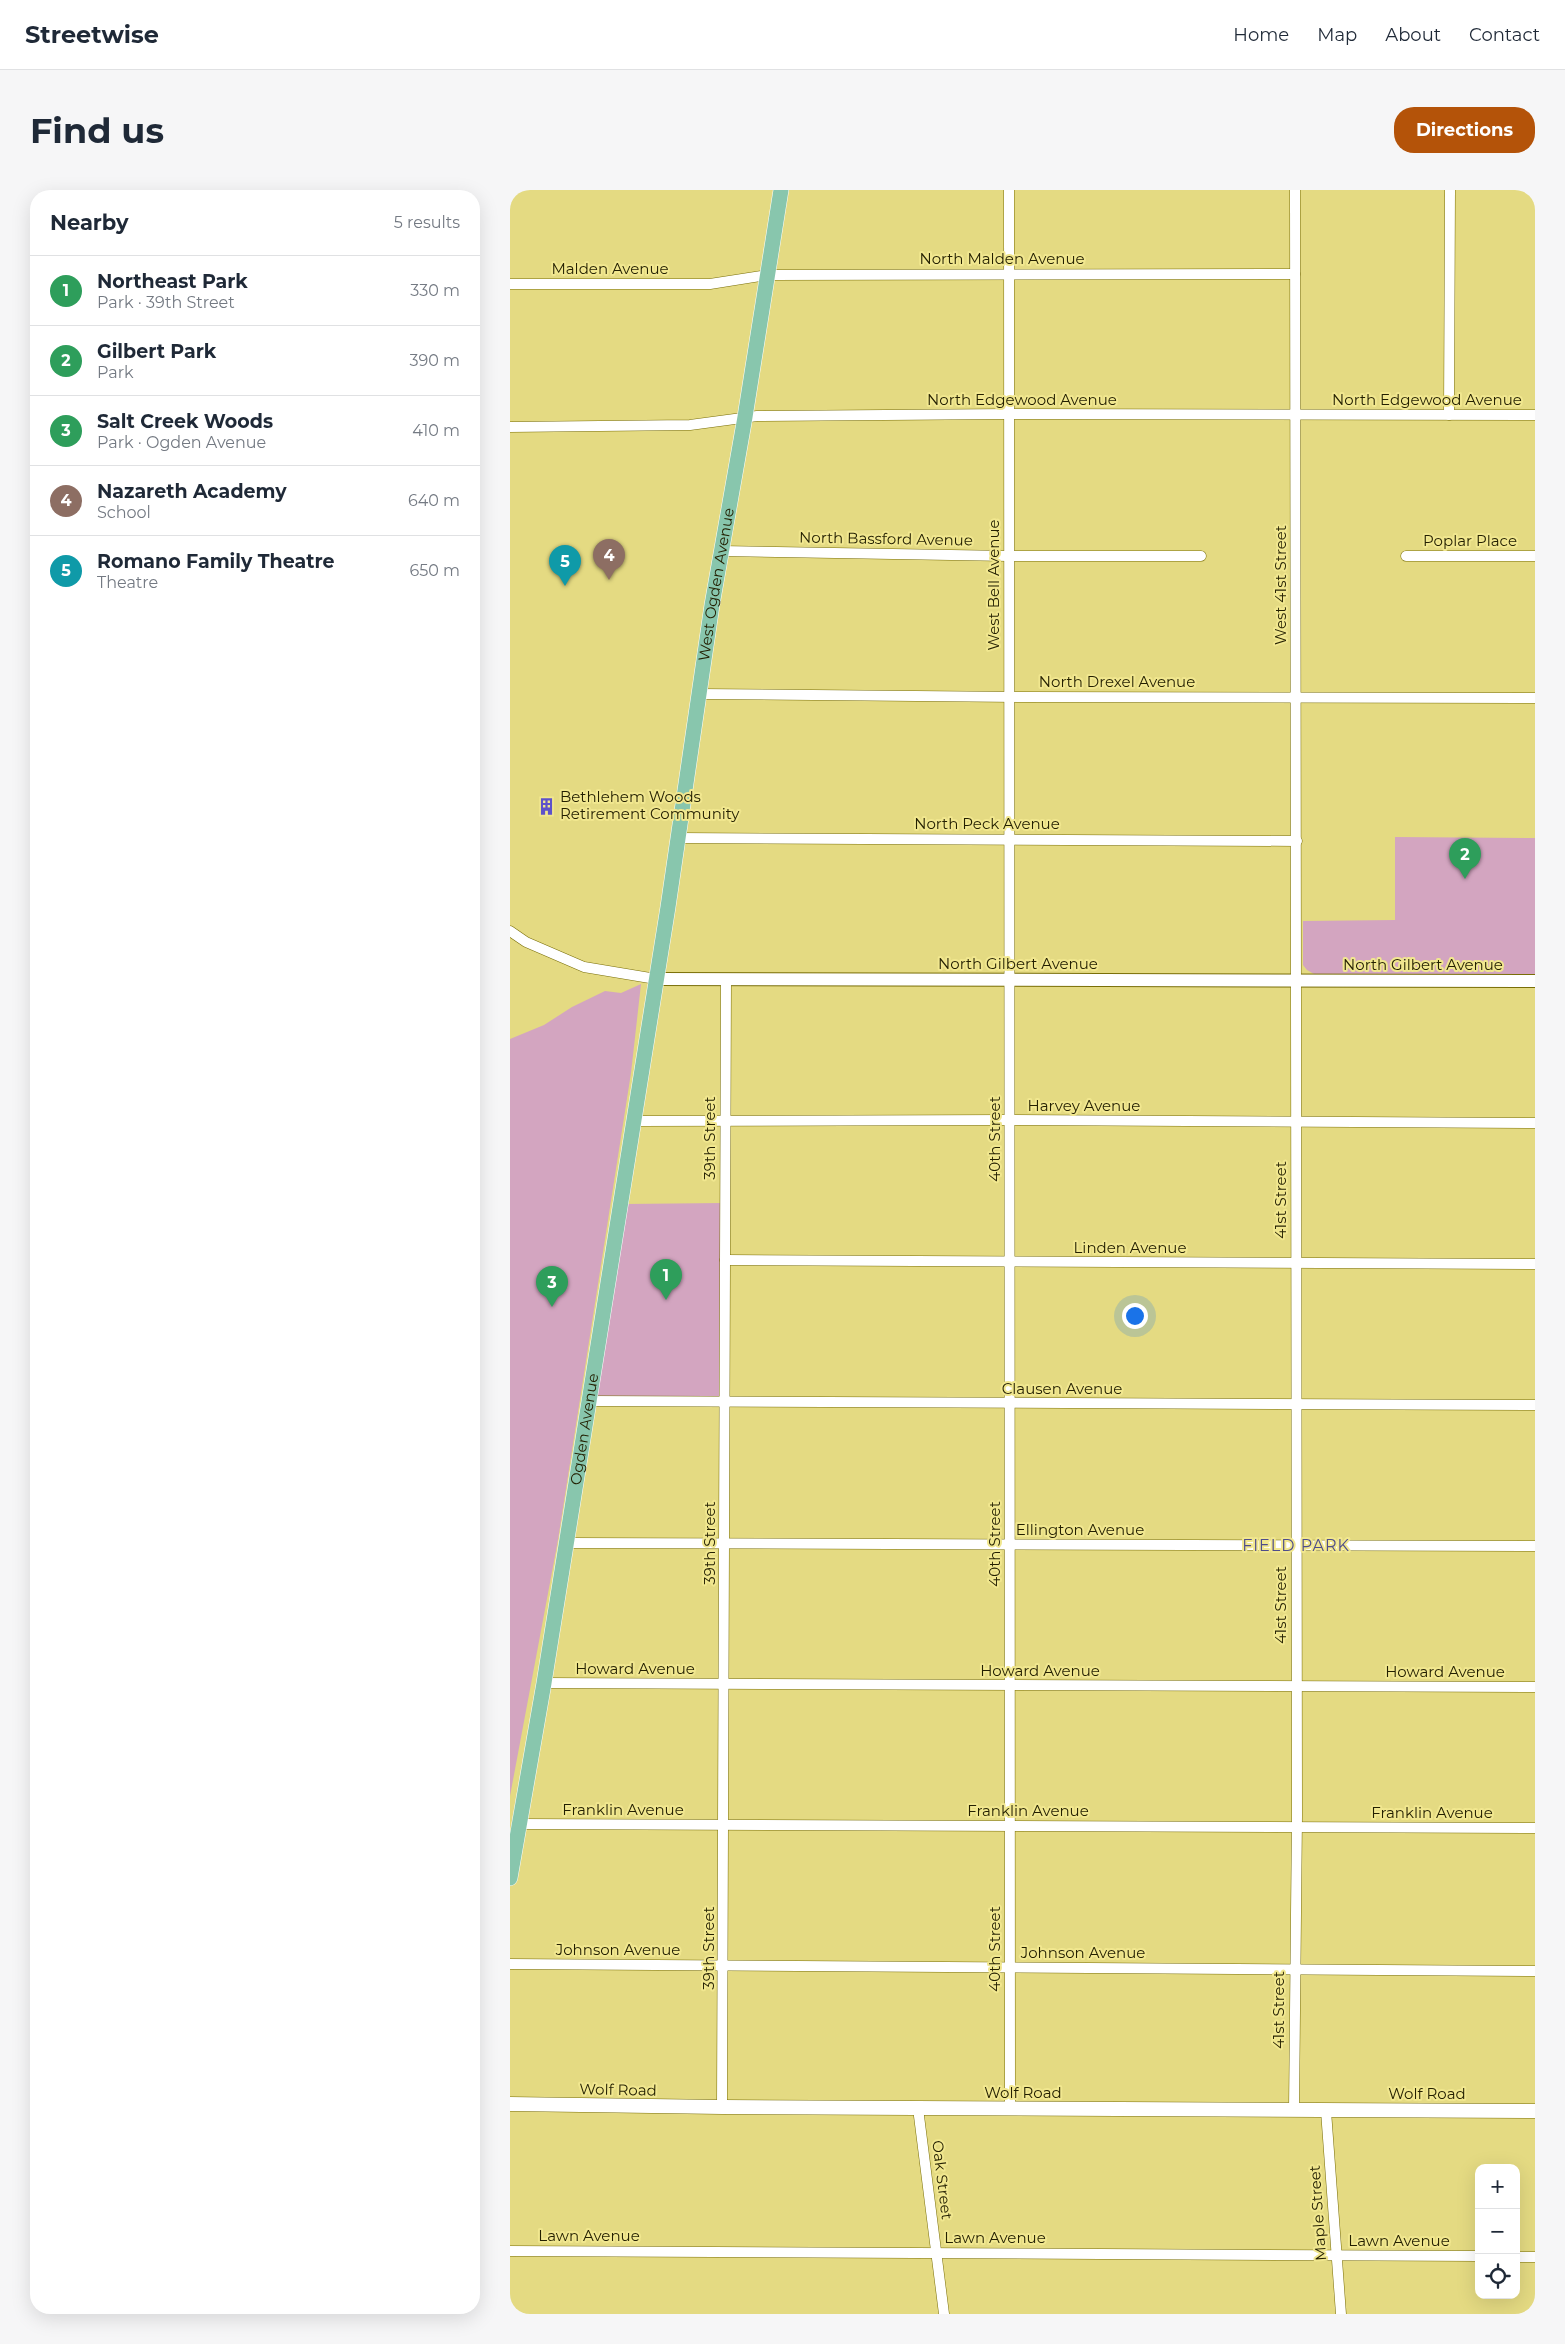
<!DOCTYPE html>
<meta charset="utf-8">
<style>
body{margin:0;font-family:Montserrat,sans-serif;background:#f6f6f7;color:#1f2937}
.controls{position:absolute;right:15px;bottom:15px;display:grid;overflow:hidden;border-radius:10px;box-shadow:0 5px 20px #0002}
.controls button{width:45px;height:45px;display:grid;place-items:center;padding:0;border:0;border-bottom:1px solid #e0e1e3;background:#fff;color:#1f2937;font:25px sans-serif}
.you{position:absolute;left:624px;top:1125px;width:18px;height:18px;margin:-12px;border:4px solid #fff;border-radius:50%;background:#1a73e8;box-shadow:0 0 0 8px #1a73e833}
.badge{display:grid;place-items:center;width:32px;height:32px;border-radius:50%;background:#b45309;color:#fff;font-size:16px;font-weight:700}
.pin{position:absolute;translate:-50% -41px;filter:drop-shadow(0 1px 2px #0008)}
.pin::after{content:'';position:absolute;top:26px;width:18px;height:15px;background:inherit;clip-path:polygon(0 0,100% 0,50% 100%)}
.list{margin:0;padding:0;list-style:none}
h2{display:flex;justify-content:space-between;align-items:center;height:65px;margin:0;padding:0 20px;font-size:21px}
h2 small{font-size:16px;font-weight:400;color:#747a83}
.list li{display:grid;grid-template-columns:32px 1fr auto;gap:15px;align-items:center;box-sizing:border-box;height:70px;padding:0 20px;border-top:1px solid #e0e1e3}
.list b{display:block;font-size:19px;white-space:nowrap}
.list p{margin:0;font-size:16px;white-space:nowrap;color:#747a83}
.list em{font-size:16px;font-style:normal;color:#747a83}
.icon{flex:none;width:28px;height:28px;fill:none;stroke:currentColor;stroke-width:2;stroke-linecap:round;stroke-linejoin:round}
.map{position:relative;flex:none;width:1025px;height:2124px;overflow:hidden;border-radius:20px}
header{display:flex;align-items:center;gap:30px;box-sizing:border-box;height:70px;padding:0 25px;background:#fff;border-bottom:1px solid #e0e1e3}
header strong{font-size:24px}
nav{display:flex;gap:28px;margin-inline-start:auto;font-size:18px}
.intro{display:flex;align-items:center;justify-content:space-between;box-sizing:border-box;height:120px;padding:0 30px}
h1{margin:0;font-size:35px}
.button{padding:12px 22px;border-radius:20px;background:#b45309;color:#fff;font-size:18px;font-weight:700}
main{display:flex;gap:30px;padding:0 30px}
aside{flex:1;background:#fff;border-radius:20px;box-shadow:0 5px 20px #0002}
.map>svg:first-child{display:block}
</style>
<header>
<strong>Streetwise</strong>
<nav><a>Home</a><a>Map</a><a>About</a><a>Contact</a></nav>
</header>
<div class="intro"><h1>Find us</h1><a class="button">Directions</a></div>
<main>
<aside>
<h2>Nearby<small>5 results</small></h2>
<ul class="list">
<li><span class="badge" style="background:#2e9e5b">1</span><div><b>Northeast Park</b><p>Park · 39th Street</p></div><em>330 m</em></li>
<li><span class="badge" style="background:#2e9e5b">2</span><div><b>Gilbert Park</b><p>Park</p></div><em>390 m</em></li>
<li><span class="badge" style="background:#2e9e5b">3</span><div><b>Salt Creek Woods</b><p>Park · Ogden Avenue</p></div><em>410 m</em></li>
<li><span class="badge" style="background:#8d6e63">4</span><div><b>Nazareth Academy</b><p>School</p></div><em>640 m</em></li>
<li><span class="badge" style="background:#0f9aa8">5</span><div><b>Romano Family Theatre</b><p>Theatre</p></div><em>650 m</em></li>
</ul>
</aside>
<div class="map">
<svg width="1025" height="2124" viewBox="0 0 1025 2124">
<rect width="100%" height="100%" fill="#e4da82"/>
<g fill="#d3a5c0">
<polygon points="885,647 1025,648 1025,784 804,784 797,780 793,775 793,731 885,730"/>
<polygon points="131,794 121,883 48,1350 0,1606 0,849 34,835 62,817 95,801 111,803"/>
<polygon points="213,1013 212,1208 85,1206 114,1014"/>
</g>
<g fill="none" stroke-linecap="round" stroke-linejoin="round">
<defs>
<g id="minor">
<polyline points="499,0 500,1919"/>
<polyline points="0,94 200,94 257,85 785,84"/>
<polyline points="939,225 940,0"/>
<polyline points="0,237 180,235 247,226 499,224 1025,225"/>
<polyline points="211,361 499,366 691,366"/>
<polyline points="896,366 1025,366"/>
<polyline points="188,504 512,507 1025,508"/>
<polyline points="167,648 787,651"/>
<polyline points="0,741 16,752 74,777 146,789"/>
<polyline points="123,931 500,930 1025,933"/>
<polyline points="215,1070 1025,1074"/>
<polyline points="80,1211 1025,1215"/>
<polyline points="56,1353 1025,1356"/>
<polyline points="34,1493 1025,1497"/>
<polyline points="10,1634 1025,1638"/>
<polyline points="0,1774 1025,1781"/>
<polyline points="212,1917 216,789"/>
<polyline points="408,1918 434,2124"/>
<polyline points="784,1920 787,1626 785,0"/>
<polyline points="816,1921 831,2124"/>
<polyline points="0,2061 969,2066"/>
<polyline points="1006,2067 1025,2067"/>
</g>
<polyline id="tertiary" points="146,789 1025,791"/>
<polyline id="secondary" points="0,1914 212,1917 1025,1921"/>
<g id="primary">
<path id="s1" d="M0,1688L34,1493L158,717L202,415L235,227L271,0"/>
</g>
</defs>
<use href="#minor" stroke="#796e07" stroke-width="11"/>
<use href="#tertiary" stroke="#796e07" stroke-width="14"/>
<use href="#secondary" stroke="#796e07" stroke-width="15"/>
<use href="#primary" stroke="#fff" stroke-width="16"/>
<use href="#minor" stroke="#fff" stroke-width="10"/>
<use href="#tertiary" stroke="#fff" stroke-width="12"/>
<use href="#secondary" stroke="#fff" stroke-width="14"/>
<use href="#primary" stroke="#88c6ad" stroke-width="15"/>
</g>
<defs>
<symbol id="building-bare" viewBox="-9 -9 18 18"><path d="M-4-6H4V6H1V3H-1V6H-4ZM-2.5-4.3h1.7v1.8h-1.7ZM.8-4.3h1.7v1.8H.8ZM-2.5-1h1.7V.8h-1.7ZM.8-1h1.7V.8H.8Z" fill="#5d51ca" stroke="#f1e78f" stroke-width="2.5" paint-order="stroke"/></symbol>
</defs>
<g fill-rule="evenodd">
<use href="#building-bare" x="24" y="604" width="25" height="25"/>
</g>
<g text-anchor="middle" stroke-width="4" stroke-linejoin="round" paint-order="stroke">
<g font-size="15" fill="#231f00" stroke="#f1e78f">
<text x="492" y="74">North Malden Avenue</text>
<text x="100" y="84">Malden Avenue</text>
<text x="512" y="215">North Edgewood Avenue</text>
<text x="917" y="215">North Edgewood Avenue</text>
<text transform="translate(376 349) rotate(1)" y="5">North Bassford Avenue</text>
<text x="960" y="356">Poplar Place</text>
<text dy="5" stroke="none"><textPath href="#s1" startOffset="1310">West Ogden Avenue</textPath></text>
<text transform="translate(484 395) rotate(-90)" y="5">West Bell Avenue</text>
<text transform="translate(771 395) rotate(-90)" y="5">West 41st Street</text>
<text x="607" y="497">North Drexel Avenue</text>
<text x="477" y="639">North Peck Avenue</text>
<text x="508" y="779">North Gilbert Avenue</text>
<text x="913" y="780">North Gilbert Avenue</text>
<text x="574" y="921">Harvey Avenue</text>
<text transform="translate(200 948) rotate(-90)" y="5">39th Street</text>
<text transform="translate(485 949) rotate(-90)" y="5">40th Street</text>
<text transform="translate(771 1010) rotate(-90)" y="5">41st Street</text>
<text x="620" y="1063">Linden Avenue</text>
<text x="552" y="1204">Clausen Avenue</text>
<text dy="5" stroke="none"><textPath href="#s1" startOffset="455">Ogden Avenue</textPath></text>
<text x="570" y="1345">Ellington Avenue</text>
<text transform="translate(200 1353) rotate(-90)" y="5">39th Street</text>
<text transform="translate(485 1354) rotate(-90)" y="5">40th Street</text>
<text transform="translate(771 1415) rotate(-90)" y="5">41st Street</text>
<text x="125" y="1484">Howard Avenue</text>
<text x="530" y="1486">Howard Avenue</text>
<text x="935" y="1487">Howard Avenue</text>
<text x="113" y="1625">Franklin Avenue</text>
<text x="518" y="1626">Franklin Avenue</text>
<text x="922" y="1628">Franklin Avenue</text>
<text transform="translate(199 1758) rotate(-90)" y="5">39th Street</text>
<text transform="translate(485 1759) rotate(-90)" y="5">40th Street</text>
<text x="108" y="1765">Johnson Avenue</text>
<text x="573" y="1768">Johnson Avenue</text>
<text transform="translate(769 1820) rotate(-90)" y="5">41st Street</text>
<text transform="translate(108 1900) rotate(1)" y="5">Wolf Road</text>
<text x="513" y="1908">Wolf Road</text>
<text x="917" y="1909">Wolf Road</text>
<text transform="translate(432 1990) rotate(83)" y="5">Oak Street</text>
<text transform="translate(808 2023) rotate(-94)" y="5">Maple Street</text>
<text x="79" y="2051">Lawn Avenue</text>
<text x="485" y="2053">Lawn Avenue</text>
<text x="889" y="2056">Lawn Avenue</text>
</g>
<g font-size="15" fill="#231f00" stroke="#f1e78f" text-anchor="start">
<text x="50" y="612">Bethlehem Woods<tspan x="50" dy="17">Retirement Community</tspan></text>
</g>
<g font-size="16" letter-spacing="1" fill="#4e4d8b" stroke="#f1e78f">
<text x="786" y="1361">FIELD PARK</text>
</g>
</g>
</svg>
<div class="controls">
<button>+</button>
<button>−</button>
<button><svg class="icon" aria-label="locate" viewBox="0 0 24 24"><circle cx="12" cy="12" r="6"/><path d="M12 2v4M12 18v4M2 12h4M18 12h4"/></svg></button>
</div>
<div class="you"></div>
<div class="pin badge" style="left:156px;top:1110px;background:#2e9e5b">1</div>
<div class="pin badge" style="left:955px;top:689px;background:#2e9e5b">2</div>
<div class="pin badge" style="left:42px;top:1117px;background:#2e9e5b">3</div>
<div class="pin badge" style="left:99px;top:390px;background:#8d6e63">4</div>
<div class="pin badge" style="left:55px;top:396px;background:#0f9aa8">5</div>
</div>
</main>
